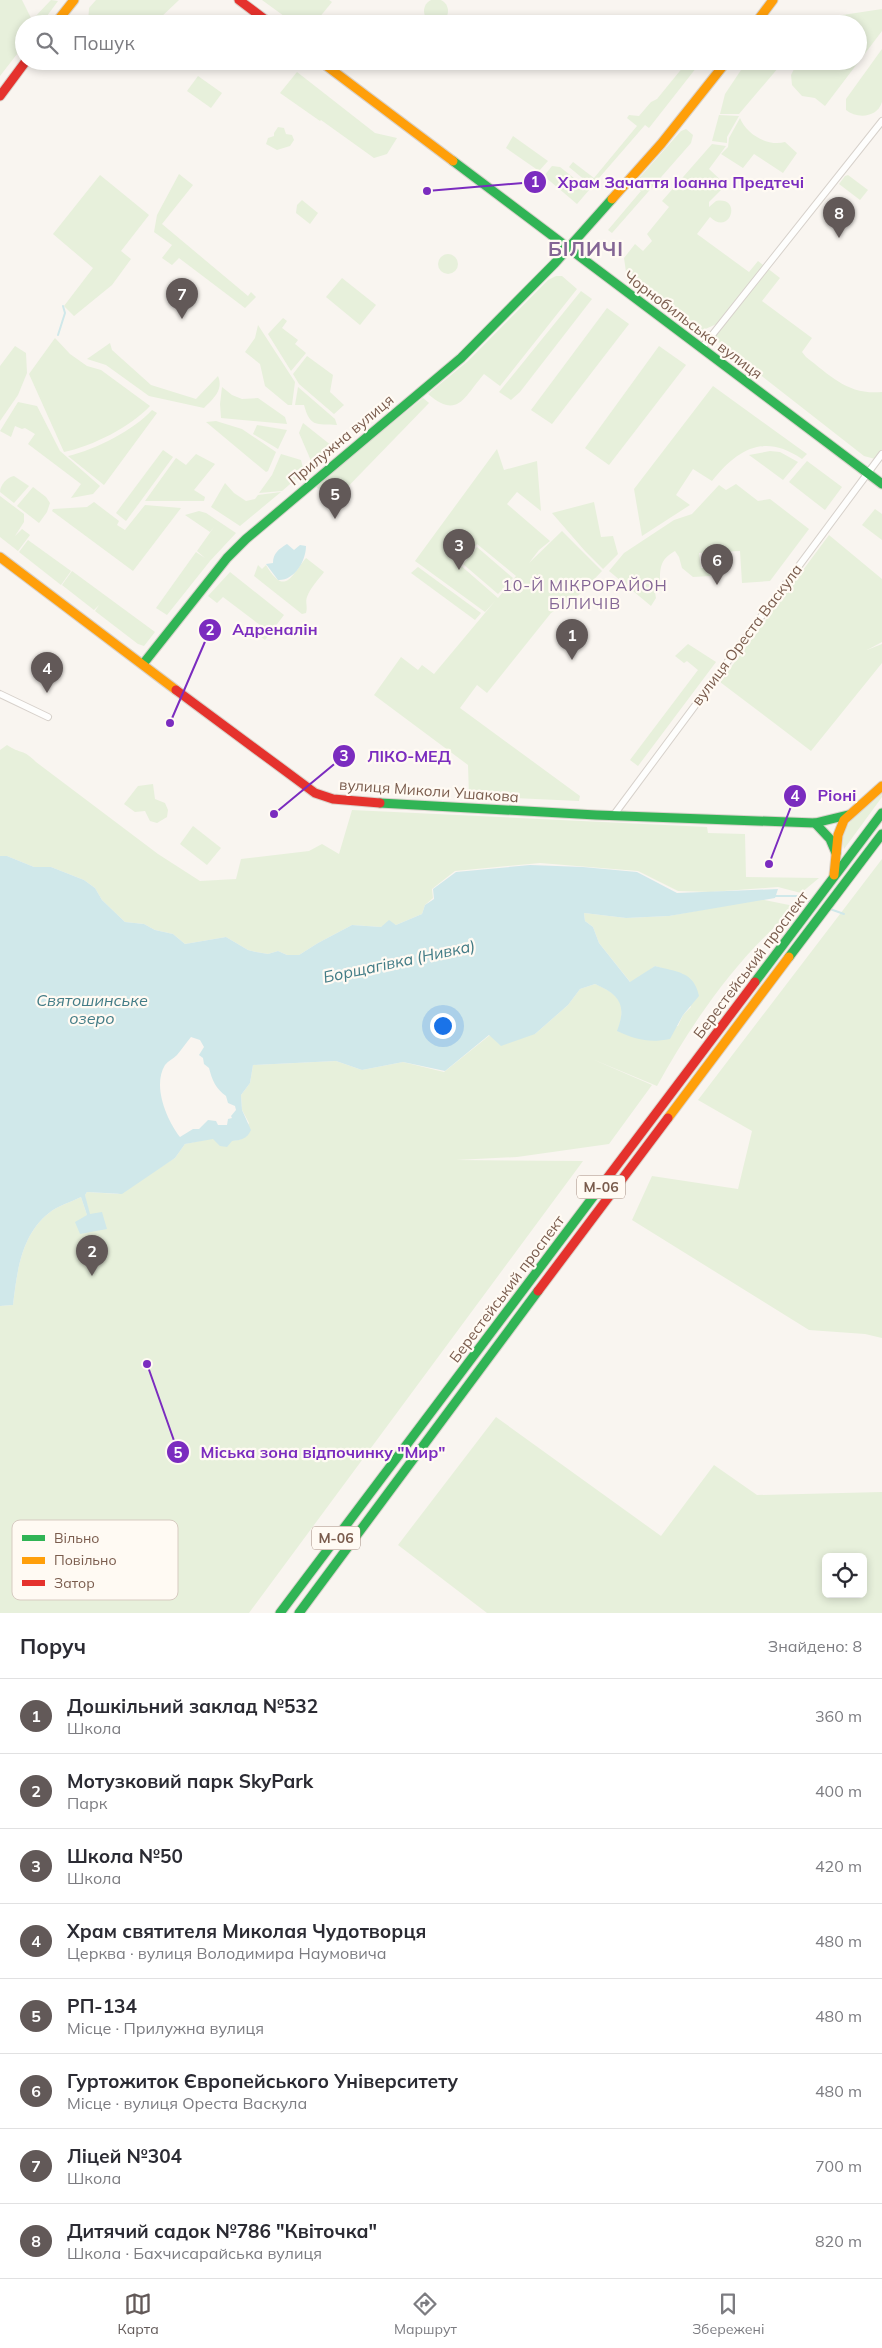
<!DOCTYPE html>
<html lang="uk">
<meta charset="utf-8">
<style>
body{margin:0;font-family:Mulish,sans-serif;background:#f7f7f7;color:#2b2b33}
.controls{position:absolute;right:15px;bottom:15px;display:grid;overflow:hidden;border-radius:8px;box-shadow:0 2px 8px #0003}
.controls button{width:45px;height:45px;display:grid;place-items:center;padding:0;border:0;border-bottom:1px solid #e1e1e2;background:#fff;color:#2b2b33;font:25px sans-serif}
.you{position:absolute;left:442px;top:1025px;width:18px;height:18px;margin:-12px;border:4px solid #fff;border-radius:50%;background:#1a73e8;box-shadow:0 0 0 8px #1a73e833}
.badge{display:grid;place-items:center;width:32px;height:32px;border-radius:50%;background:#625958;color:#fff;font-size:16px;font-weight:700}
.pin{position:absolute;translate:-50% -41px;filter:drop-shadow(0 1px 2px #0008)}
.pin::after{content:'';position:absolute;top:26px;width:18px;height:15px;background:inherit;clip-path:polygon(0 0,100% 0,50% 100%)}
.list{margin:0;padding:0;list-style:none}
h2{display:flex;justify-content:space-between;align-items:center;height:65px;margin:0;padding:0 20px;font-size:21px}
h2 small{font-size:16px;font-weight:400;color:#7c7c81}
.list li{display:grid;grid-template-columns:32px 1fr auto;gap:15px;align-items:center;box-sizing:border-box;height:75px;padding:0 20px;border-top:1px solid #e1e1e2}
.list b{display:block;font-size:19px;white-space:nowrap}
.list p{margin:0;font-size:16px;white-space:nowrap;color:#7c7c81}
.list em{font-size:16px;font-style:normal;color:#7c7c81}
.icon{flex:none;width:28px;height:28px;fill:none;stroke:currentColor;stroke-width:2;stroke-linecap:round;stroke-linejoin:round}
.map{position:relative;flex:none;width:882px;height:1613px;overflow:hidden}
.search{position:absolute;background:#fff;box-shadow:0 2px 8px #0003;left:15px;right:15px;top:15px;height:55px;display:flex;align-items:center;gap:12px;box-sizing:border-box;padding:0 18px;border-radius:28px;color:#7c7c81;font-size:19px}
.sheet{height:665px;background:#fff}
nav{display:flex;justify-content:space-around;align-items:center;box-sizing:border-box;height:70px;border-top:1px solid #e1e1e2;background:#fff;font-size:14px;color:#7c7c81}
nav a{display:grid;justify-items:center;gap:2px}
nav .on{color:#625958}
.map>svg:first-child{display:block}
</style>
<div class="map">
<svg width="882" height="1613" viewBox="0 0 882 1613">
<rect width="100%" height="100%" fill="#f9f5f0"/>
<g fill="#e7f0db" fill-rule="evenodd">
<circle cx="436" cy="11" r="12"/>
<polygon points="0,0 22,0 32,20 51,0 58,1 41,24 24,24 24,45 0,76"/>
<polygon points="96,0 179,0 160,18 155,15 144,19 88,24 89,8"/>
<polygon points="262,0 329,0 332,2 314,24 295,24"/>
<polygon points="882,9 882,31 825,106 815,98 802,96 792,85 791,75 795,67 797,68 802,61 858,61 858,24 821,24 816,19"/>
<path d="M882,49C882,62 882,91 882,102C877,118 857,119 846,110V99Z"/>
<polygon points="688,61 700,63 649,128 645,125 592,186 569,167 573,162 594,178 637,126 627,118 629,115 639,116 651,102 657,99"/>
<polygon points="747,61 784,61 739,114 720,114 725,94"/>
<polygon points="297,72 375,133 397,138 387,154 374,158 321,120 320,121 280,93"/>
<polygon points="198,76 222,93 211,108 187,91"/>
<polygon points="719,115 739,116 727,137 727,143 712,141"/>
<path d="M740,118C746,134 768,147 785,142L797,153L783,173L754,154L743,168L721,154L728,147L729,138Z"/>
<polygon points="278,127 284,128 286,134 292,135 294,140 290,146 277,150 266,144 268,138 274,136 274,133"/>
<polygon points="686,129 693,135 691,143 612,233 608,230 641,191 633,185 681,131"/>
<polygon points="513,136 548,161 539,171 506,148"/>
<path d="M712,144L726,146L709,169L726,185L709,202V207L716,201C743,196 730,237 710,217L697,234L749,272L758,261L780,278L762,301L812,338L802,352L806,357C832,377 848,395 882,392V449L875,459L864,456L713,338L719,323L703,330L626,272L624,258L635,244L643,251L652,241L647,234L669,207L662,201Z"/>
<polygon points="552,166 560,167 589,190 577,204 544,176"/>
<polygon points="179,174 193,185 162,224 248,296 251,292 256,297 245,308 179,258 172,265 162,258 172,245 154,232 157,215"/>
<polygon points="100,175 149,215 121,251 131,259 112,285 74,316 64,306 93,268 53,234"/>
<polygon points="848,175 868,190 860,200 839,184 845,176"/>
<polygon points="302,200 318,213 310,224 296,213 297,205"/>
<circle cx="448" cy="264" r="10"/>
<path d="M556,276H562L577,289L500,386L484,374C464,397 458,420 428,394L468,361L548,280Z"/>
<polygon points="342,278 376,305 360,325 326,297"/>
<polygon points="581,291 592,299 520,392 511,400 499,392"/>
<polygon points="607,308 629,324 552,424 531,410"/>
<polygon points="283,318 287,321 282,328 298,340 295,344 306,353 291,371 268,334"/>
<polygon points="258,325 295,382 292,405 288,405 265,386 260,364 245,352 255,338"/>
<path d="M55,338L70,354L87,366L101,370L150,406C130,427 93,446 64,452L29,374Z"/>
<path d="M110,343L112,350L151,385L196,399L218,376C224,390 213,399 204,408L149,396L106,365L87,359Z"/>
<polygon points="15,346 26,353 27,373 18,395 0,421 0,366"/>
<polygon points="659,346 686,365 609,465 585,448"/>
<polygon points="307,356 333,375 330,392 344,405 334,414 299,384 293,374"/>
<path d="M713,386L807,454L802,459C764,433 738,449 712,481L693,469L676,495L690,505L642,536L634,489Z"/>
<polygon points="222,387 232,395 242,399 258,398 285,417 287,424 221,418 220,404"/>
<path d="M298,387L335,419L337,425C316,424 310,427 304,405H295Z"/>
<polygon points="423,398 429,403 334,501 315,486"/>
<polygon points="18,402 37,406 60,451 100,486 93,494 71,498 81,484 28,444 35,434 25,428 22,429 15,426 11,437 0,431"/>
<path d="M152,410L157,413L104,485L68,456C95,450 134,430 152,410Z"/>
<polygon points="216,421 242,429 276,452 268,471 266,472 206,422"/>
<polygon points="303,423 332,446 312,463 299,433"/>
<polygon points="257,425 287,430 278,449 253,434"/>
<path d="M497,449L504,470L537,461L541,511L517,492L507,504L550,541L539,550L529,563L562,531L602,571L580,594L551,613L487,693L477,685L460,708L580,796L579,801L469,796L468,765L374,695L401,657L418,670L422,665L434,674L495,601L485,612L415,561ZM477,544L516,576L498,598L459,564Z"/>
<polygon points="163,450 173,457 126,521 116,513"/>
<polygon points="770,451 780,452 798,462 783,480 749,455"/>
<polygon points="196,454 215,464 194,490 205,497 204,501 145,501 176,458 186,465"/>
<polygon points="281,454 301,460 304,472 282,491 259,493 272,475"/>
<polygon points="807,461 842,487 825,510 789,482"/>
<path d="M14,476L29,486L14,503L0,492C0,485 7,477 14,476Z"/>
<polygon points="225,483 234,493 246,501 255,499 258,495 281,492 240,526 211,507"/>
<path d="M736,484L758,501L770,499L809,529L770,581L742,583L740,551L699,553L701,568H711V576L693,577L682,568L679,557L675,551C661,559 660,566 660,581L654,586L656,598L651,606L609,571L624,553L674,520L692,514L719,485L726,490Z"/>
<polygon points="33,487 46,497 50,503 47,512 39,523 17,506"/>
<polygon points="0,496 24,514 24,522 15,536 22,529 30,535 18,551 0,537"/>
<polygon points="94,502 119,521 117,525 125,530 145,505 181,508 133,571 52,511 53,509 87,507"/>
<polygon points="594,502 601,537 613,536 618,554 603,569 585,551 552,513"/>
<polygon points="875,509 882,514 882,540 862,525"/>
<polygon points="199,511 206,513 236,533 210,561 167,615 156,608 196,552 205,558 197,551 214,527 210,532 185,515"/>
<polygon points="829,535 882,579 882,642 867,650 882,644 882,663 811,751 720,682"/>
<polygon points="28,540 71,571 61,585 19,552"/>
<polygon points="477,547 513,578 498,594 463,564"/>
<path d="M306,558L324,572C319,579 310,588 307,597C305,602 308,607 306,613L302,614L254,576L258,565L262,569L266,565C285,597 291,576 306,558Z"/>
<polygon points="418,567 481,613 475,620 411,573"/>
<polygon points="72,571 155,632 144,646 138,644 95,611 99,605 94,610 62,585"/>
<polygon points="230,572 284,615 265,640 255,632 260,625 223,597 217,603 208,596"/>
<polygon points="688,644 716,662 638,766 630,760 698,670 687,661 684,663 675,656"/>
<path d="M7,745C20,754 24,749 36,762L158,854L200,881L236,879L241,859L309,851L322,844L339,854L352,810L707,827L708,833L745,834L746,877L819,878L801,893L778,887L711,892L678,891L638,871L540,863L455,871L432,889L433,898L425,905L422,914L396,925L392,923L381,927L352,925L318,943L299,955H287L278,951L268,954L256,952L248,950L226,937L185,944L173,934L155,930L144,924L125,922L102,900L95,888L84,880L51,867H34L7,856H0V750Z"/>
<polygon points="153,784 155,799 165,803 168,810 167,817 157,823 150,821 145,811 135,812 124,804 138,786"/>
<path d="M882,793V797L844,849C836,823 868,809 882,793Z"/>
<polygon points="193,826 221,848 207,865 180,844"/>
<polygon points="882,859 882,1338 865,1334 809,1330 632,1220 652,1176 738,1189 752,1131 698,1100"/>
<path d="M759,899L799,907C741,950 691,1024 657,1086L592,1059L652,1085L609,1144L517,1157L456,1160L583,1161L249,1613H0V1306L13,1305C17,1272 21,1235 49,1213C57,1206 71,1202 81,1197L87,1215L85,1195L87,1192L118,1194L175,1158L185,1144L213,1138L217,1141L240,1140L249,1123L242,1110L241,1095L250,1083L253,1065L336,1061L362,1070L403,1062L444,1072L490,1035L535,1034L568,1005L580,989L595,984C622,996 626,1003 618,1031L678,1026L683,1015L691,1007L671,971L655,966L631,983L599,943L593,927L585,921L584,913L626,918L669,916Z"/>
<path d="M496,1417L661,1536L714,1465L757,1495L882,1492V1613H487L398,1545ZM826,1557H863V1594H826Z"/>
</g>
<g fill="#d0e8ea" fill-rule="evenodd">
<path d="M287,544L294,550L300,545L306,546C306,561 294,581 278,580L266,564L273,563C273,553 279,549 287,544Z"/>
<path d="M0,856H7L34,867H51L84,880L95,888L102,900L125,922L144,924L155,930L173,934L185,944L226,937L248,950L256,952L268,954L278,951L287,955H299L318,943L352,925L381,927L389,920L396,925L422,914L425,905L434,899L433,889L456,872L530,865L583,867L637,872L677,893L778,889L775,898L669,916L626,918L584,913L585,921L593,927L599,943L630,982L655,966C676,972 694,971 699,996L683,1015L670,1039C649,1043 637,1040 617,1031C627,1005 620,995 595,984L580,989L568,1005L535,1034L501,1046L489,1035L445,1071L403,1062L362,1070L336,1061L253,1065L250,1083L241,1095L242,1110L251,1130C247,1139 241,1140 232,1141L227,1147L220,1146L213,1139L185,1144L175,1158L122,1194L87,1192L85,1195L90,1214L102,1212L107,1229L80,1234L75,1222L87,1215L81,1197C71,1202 57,1206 49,1213C21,1235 17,1272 13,1305L0,1306ZM191,1037L200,1040L204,1047L199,1055L203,1058L204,1064L209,1068C212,1080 216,1089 226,1096L228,1103L235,1106L236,1110L231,1116L232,1118L228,1119L227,1125H218L216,1121L208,1120L199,1129H193L180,1137C167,1120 152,1086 165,1065C168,1061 173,1059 177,1055C182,1049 186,1043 191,1037Z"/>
</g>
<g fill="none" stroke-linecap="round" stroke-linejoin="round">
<g stroke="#d0e8ea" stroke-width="2">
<polyline points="58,335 65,313 63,306"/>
<polyline points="773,896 796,896 809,901"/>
<polyline points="830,909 844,914"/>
</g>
<defs>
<g id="street">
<polyline points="701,349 882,121"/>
<polyline points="0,694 48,717"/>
<polyline points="613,816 882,454"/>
</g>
<g id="fast">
<polyline points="453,161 882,484"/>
<polyline points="143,664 227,558 246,539 461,358 555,263 612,199"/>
<polyline points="380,803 596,815 815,823 848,815"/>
<polyline points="815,823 830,839 836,853"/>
<polyline points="789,957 882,834"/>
<polyline points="755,982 882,813"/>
<polyline points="280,1613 599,1189"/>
<polyline points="299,1613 538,1291"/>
</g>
<g id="slow">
<polyline points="55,24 74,0"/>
<polyline points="755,24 773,0"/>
<polyline points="320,61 453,161"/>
<polyline points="612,199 661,144 727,61"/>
<polyline points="0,557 176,690"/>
<polyline points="834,875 838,835 844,820 882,786"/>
<polyline points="668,1118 789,957"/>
</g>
<g id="jam">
<polyline points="239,0 271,24"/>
<polyline points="0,96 26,61"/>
<polyline points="176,690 315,793 333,799 380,803"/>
<polyline points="599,1189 755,982"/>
<polyline points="538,1291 668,1118"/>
</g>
</defs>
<use href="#street" stroke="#d7d1cb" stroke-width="8"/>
<use href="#fast" stroke="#d9d2cb" stroke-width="11"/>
<use href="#slow" stroke="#d9d2cb" stroke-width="11"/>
<use href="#jam" stroke="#d9d2cb" stroke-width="11"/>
<use href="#street" stroke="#fefefd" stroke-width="6"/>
<use href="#fast" stroke="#30b455" stroke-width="9"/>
<use href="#slow" stroke="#ff9f0a" stroke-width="9"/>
<use href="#jam" stroke="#e5322d" stroke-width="9"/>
</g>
<g text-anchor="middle" stroke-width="4.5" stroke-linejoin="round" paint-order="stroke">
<g fill="#fffaf3" stroke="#a28b7f" stroke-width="1">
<rect x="577" y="1175.5" width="48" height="23" rx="4"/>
<rect x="312" y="1526.5" width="48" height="23" rx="4"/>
</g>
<g font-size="14" font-weight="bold" fill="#7a5c4d">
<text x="601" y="1192">М-06</text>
<text x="336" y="1543">М-06</text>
</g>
<g font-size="15" fill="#7a5c4d" stroke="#fffaf3">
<text transform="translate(693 325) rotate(37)" y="5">Чорнобильська вулиця</text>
<text transform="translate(341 440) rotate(-40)" y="5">Прилужна вулиця</text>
<text transform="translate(747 635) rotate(-53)" y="5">вулиця Ореста Васкула</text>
<text transform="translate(429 791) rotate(4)" y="5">вулиця Миколи Ушакова</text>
<text transform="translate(751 965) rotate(-53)" y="5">Берестейський проспект</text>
<text transform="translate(507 1289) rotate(-53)" y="5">Берестейський проспект</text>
</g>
<g font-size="16" letter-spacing="1" fill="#846695" stroke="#fffaf3">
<text x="585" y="591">10-Й МІКРОРАЙОН<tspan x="585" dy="18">БІЛИЧІВ</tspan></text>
</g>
<g font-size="16" font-style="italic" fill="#437c86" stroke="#fffaf3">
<text transform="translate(399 961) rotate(-12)" y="6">Борщагівка (Нивка)</text>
<text x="92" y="1006">Святошинське<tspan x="92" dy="18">озеро</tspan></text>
</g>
<g font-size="20" font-weight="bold" letter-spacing="1" fill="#846695" stroke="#fffaf3">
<text x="586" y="256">БІЛИЧІ</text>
</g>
</g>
<rect x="12" y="1520" width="166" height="80" rx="8" fill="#fffaf3" stroke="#d7cbc1" stroke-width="1"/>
<rect x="22" y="1535" width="23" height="6" fill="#30b455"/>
<rect x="22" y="1557" width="23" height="7" fill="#ff9f0a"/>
<rect x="22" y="1580" width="23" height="6" fill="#e5322d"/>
<g font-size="14" fill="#7a5c4d">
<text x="54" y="1543">Вільно</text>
<text x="54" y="1565">Повільно</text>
<text x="54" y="1588">Затор</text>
</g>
<path fill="none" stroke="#7b2cbf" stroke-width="2" d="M427 191L535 182M170 723L210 630M274 814L344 756M769 864L795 796M147 1364L178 1452"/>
<g fill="#7b2cbf" stroke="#fffaf3" stroke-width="2">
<circle cx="427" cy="191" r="5"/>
<circle cx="170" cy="723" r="5"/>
<circle cx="274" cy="814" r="5"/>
<circle cx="769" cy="864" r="5"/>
<circle cx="147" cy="1364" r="5"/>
<circle cx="535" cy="182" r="12"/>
<circle cx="210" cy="630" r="12"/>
<circle cx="344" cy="756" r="12"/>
<circle cx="795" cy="796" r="12"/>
<circle cx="178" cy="1452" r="12"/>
</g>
<g font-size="15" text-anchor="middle" font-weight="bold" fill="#fff">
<text x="535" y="187">1</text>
<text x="210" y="635">2</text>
<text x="344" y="761">3</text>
<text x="795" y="801">4</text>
<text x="178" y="1458">5</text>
</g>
<g font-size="16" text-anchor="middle" font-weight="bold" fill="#7b2cbf" stroke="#fffaf3" stroke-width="4.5" stroke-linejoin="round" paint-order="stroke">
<text x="681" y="188">Храм Зачаття Іоанна Предтечі</text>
<text x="275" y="635">Адреналін</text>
<text x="409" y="762">ЛІКО-МЕД</text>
<text x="837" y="801">Ріоні</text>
<text x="323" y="1458">Міська зона відпочинку "Мир"</text>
</g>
</svg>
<div class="controls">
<button><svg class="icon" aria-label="locate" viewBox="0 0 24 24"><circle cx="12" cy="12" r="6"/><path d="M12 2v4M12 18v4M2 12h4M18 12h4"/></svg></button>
</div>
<div class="you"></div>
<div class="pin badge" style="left:572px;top:660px">1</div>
<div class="pin badge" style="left:92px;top:1276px">2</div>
<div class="pin badge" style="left:459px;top:570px">3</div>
<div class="pin badge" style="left:47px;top:693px">4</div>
<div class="pin badge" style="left:335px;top:519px">5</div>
<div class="pin badge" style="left:717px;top:585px">6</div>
<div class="pin badge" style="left:182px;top:319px">7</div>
<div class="pin badge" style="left:839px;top:238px">8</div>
<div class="search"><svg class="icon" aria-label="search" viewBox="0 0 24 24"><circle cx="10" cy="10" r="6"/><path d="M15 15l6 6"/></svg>Пошук</div>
</div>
<section class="sheet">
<h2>Поруч<small>Знайдено: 8</small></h2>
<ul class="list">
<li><span class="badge">1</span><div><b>Дошкільний заклад №532</b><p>Школа</p></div><em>360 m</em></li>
<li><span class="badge">2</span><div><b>Мотузковий парк SkyPark</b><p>Парк</p></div><em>400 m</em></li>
<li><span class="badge">3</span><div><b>Школа №50</b><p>Школа</p></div><em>420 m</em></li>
<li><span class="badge">4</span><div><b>Храм святителя Миколая Чудотворця</b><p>Церква · вулиця Володимира Наумовича</p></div><em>480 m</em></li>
<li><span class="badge">5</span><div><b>РП-134</b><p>Місце · Прилужна вулиця</p></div><em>480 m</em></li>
<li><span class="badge">6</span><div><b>Гуртожиток Європейського Університету</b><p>Місце · вулиця Ореста Васкула</p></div><em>480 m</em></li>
<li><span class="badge">7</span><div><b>Ліцей №304</b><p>Школа</p></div><em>700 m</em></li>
<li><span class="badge">8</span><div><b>Дитячий садок №786 &quot;Квіточка&quot;</b><p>Школа · Бахчисарайська вулиця</p></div><em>820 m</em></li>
</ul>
</section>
<nav>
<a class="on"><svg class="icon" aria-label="map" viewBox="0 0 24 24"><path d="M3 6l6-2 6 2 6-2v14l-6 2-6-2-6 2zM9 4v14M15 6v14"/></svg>Карта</a>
<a><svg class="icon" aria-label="directions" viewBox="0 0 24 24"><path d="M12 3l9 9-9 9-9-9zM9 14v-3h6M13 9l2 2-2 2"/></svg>Маршрут</a>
<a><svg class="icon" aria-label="saved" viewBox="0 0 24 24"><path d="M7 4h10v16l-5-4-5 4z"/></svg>Збережені</a>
</nav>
